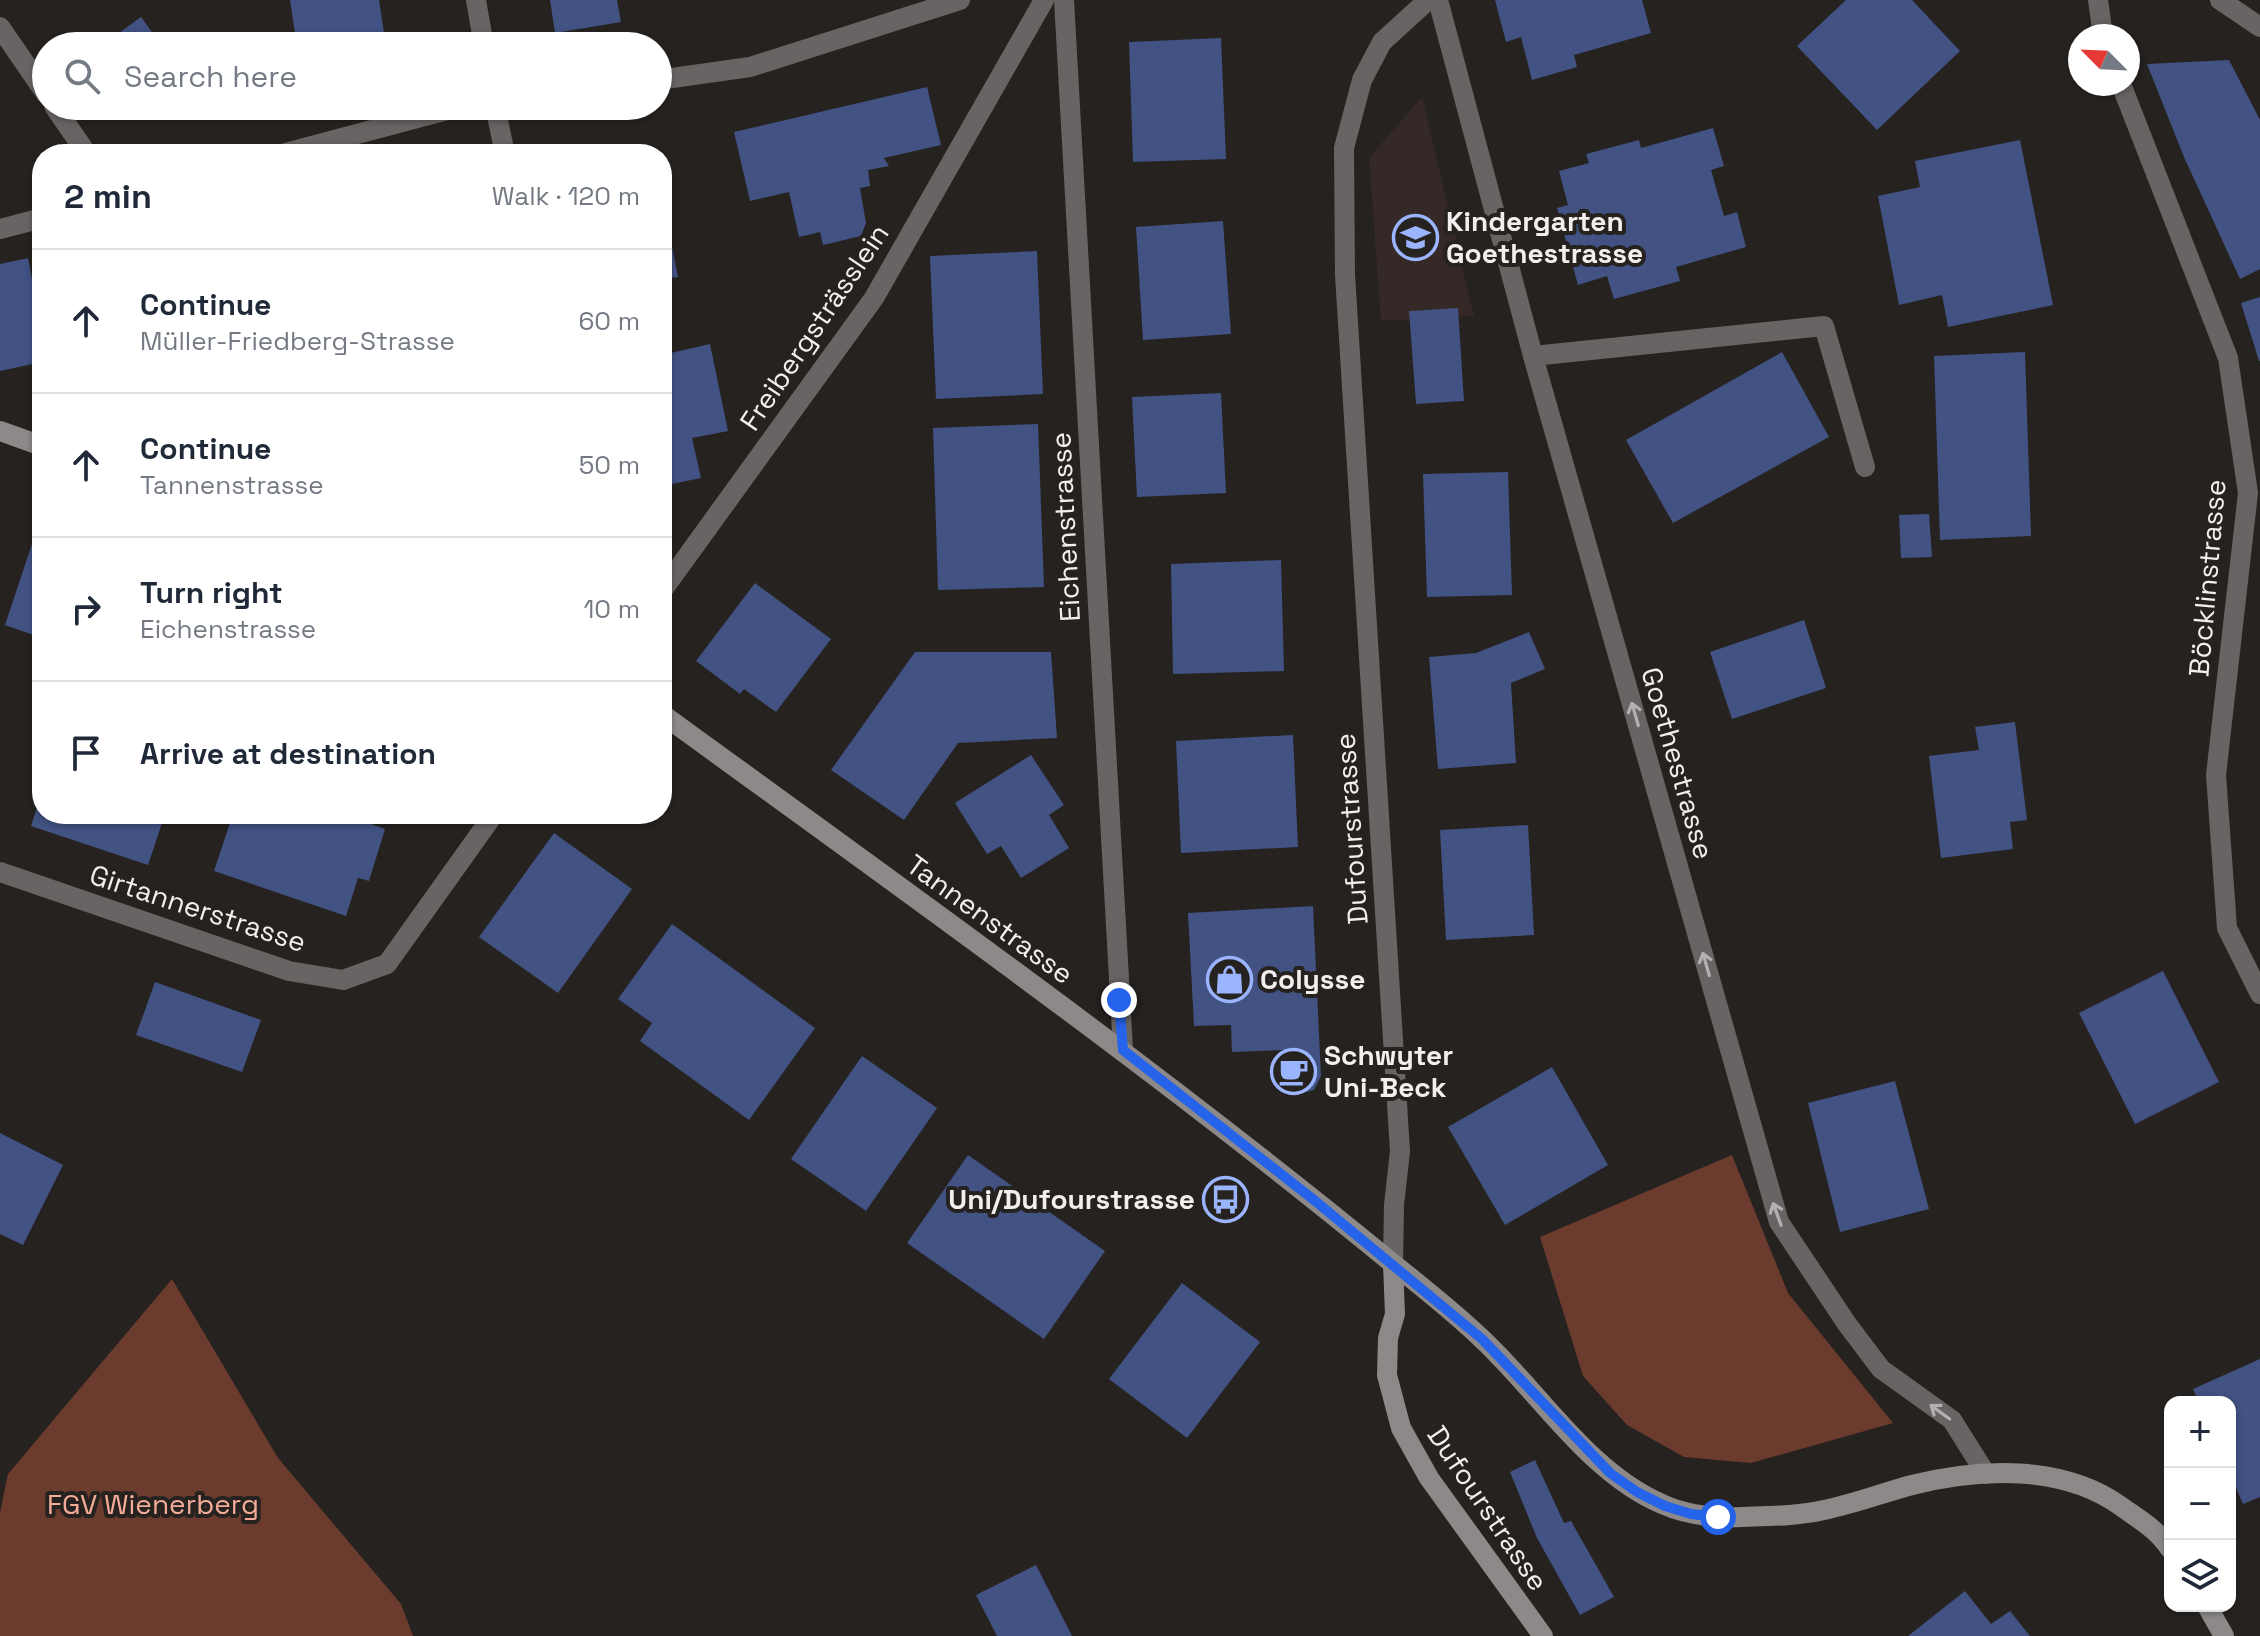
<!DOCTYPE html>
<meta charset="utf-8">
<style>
body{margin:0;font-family:"Space Grotesk",sans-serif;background:#f6f6f7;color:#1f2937}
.controls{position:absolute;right:24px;bottom:24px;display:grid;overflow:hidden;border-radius:16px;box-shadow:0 2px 6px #0004}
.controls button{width:72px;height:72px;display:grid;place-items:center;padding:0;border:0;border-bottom:2px solid #e0e1e3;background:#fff;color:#1f2937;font:40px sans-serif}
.compass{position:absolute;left:2068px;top:24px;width:72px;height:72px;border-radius:50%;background:#fff;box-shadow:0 2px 6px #0004;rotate:294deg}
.stop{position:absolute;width:24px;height:24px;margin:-18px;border:6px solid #2563eb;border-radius:50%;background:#fff}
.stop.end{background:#2563eb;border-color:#fff;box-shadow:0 2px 8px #0008}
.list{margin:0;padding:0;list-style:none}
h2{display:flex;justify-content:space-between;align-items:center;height:104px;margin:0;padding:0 32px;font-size:34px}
h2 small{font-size:26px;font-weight:400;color:#747a83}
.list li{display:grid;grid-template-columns:52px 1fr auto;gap:24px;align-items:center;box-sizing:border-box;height:144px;padding:0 32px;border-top:2px solid #e0e1e3}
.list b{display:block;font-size:30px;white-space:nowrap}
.list p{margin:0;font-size:26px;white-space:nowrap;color:#747a83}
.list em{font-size:26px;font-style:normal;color:#747a83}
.icon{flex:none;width:44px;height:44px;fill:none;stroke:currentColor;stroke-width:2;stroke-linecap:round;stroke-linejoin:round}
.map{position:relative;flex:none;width:2260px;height:1636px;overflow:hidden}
.search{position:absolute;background:#fff;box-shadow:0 2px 6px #0004;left:32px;top:32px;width:640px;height:88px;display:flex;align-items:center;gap:20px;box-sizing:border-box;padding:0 28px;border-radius:44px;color:#747a83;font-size:30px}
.panel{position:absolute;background:#fff;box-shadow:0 2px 6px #0004;left:32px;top:144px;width:640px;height:680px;border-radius:32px}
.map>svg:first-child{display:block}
</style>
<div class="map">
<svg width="2260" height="1636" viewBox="0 0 2260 1636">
<rect width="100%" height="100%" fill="#262220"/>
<polygon fill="#342926" points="1422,97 1474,316 1381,321 1369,158"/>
<g fill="#6b3b2e">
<polygon points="1732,1155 1788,1293 1893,1423 1751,1463 1684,1457 1627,1425 1583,1376 1540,1237"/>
<polygon points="172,1279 278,1458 401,1604 413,1636 0,1636 0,1513 8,1474"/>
</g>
<g fill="#415283">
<polygon points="290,0 379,0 386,46 297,46"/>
<polygon points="550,0 617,0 621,22 555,33"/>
<polygon points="1495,0 1642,0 1651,33 1574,55 1577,67 1532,80 1521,37 1506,42"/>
<polygon points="1846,0 1912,0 1960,51 1877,130 1797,46"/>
<polygon points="141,17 162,46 101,46"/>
<polygon points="1221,38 1226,159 1133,162 1129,42"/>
<polygon points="2229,60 2260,120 2260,269 2240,279 2184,157 2147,64"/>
<polygon points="927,87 941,145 884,158 889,166 868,170 870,186 860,188 866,223 861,236 823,245 820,232 799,237 789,192 750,201 734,132"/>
<polygon points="1713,128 1724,166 1711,170 1724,216 1737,212 1746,247 1676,267 1680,281 1614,299 1607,276 1578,285 1557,208 1568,205 1559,171 1589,163 1586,154 1639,140 1641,148"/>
<polygon points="2020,140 2053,305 1948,327 1942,295 1899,305 1878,196 1920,187 1915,161"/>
<polygon points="662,196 678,277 662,279"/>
<polygon points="1223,221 1231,334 1143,340 1136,227"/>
<polygon points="1037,251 1043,394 936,399 930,256"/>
<polygon points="28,258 42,332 42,362 0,371 0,264"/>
<polygon points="2260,297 2260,361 2259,361 2241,303"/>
<polygon points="1458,308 1464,401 1416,404 1409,311"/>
<polygon points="710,344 728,431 692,438 701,478 662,486 662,355"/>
<polygon points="1782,352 1829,437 1673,523 1626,440"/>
<polygon points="2025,352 2031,536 1940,540 1934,356"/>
<polygon points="1221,393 1226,493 1137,497 1132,397"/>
<polygon points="1038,424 1044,587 938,590 933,428"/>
<polygon points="1508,472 1512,595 1427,597 1423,474"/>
<polygon points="1929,514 1932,557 1901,558 1899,515"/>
<polygon points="34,538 42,541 42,638 5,625"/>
<polygon points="1281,560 1284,671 1173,674 1171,564"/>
<polygon points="755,583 831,639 776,712 744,689 740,694 696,661"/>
<polygon points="1804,620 1826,688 1732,719 1710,652"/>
<polygon points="1529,632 1545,669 1511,683 1516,763 1438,769 1429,657 1476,653"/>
<polygon points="915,652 1051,652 1057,738 958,743 904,820 831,770"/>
<polygon points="2015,722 2027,820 2010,822 2013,849 1941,858 1929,756 1979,750 1975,727"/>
<polygon points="1293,735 1298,847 1181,853 1176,741"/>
<polygon points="1031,755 1064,805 1049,815 1069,848 1021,878 1001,846 987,854 955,803"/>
<polygon points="41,795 42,814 165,814 148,865 31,826"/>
<polygon points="233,814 344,814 385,829 369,881 358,878 346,916 214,871"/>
<polygon points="1528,825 1534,935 1446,940 1440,830"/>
<polygon points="554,833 632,889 558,993 479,937"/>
<polygon points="1313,906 1321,1076 1314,1090 1302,1093 1290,1087 1285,1072 1285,1050 1232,1052 1231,1025 1194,1026 1188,913"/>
<polygon points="672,924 815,1028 749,1120 640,1041 652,1023 618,999"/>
<polygon points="2163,971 2219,1082 2135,1124 2079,1013"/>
<polygon points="155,982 261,1020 242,1072 136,1035"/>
<polygon points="862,1056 937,1108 866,1211 791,1159"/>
<polygon points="1552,1067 1608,1165 1505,1225 1448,1127"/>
<polygon points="1895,1081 1929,1209 1840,1232 1808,1103"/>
<polygon points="0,1133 63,1165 23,1245 0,1234"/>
<polygon points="968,1155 1105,1251 1044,1339 907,1243"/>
<polygon points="1182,1283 1260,1342 1187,1438 1109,1379"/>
<polygon points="2260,1359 2260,1497 2243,1504 2230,1474 2230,1402 2199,1402 2193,1389"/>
<polygon points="1535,1460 1564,1523 1571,1521 1614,1597 1580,1615 1537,1538 1510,1472"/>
<polygon points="1036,1565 1072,1636 997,1636 976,1595"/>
<polygon points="1965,1591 1991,1624 2010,1611 2030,1636 1908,1636"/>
</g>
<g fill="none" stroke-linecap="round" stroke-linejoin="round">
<polyline stroke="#676463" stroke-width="20" points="1533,356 1824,326 1865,467"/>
<g stroke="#676463" stroke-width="20">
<polyline points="476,0 484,46"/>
<polyline points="1064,0 1123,1050"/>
<polyline points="1438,0 1533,356 1779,1222 1847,1324 1881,1369 1952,1420 1986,1474"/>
<polyline points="2098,0 2103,36"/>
<polyline points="2220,0 2260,27"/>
<polyline points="0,27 46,94"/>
<polyline points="658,80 750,67 960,0"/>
<polyline points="2121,84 2228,358 2248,493 2216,775 2227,928 2260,994"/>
<polyline points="54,106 87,154"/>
<polyline points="495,106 505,154"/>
<polyline points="282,154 462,106"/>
<polyline points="0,229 42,218"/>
<polyline points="662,591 874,298 1044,0"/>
<polyline points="0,872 289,971 343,980 387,964 494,814"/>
<polyline points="1393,1264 1394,1205 1400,1151 1345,275 1344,148 1362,80 1382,42 1428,0"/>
</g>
<g stroke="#8d8988" stroke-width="20">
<polyline points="0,431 42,446"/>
<path d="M662,714C908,893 1156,1069 1391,1262C1422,1287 1454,1312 1482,1339C1539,1392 1589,1473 1662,1504C1688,1516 1715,1518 1742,1517C1769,1516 1798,1516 1824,1510C1854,1504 1882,1493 1912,1485C1980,1468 2063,1464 2122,1507C2140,1520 2158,1530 2170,1549"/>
<polyline points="1393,1264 1395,1314 1388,1338 1387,1375 1401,1428 1429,1478 1543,1636"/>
<polyline points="2207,1606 2224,1636"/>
</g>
</g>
<defs><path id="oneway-shaft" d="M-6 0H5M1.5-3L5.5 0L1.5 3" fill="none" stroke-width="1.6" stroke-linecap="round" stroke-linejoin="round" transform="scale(2)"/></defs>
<g stroke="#b3b0af">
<use href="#oneway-shaft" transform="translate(1635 714) rotate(-106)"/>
<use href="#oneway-shaft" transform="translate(1706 964) rotate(-106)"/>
<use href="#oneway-shaft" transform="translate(1777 1214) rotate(-110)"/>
<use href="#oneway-shaft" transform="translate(1940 1412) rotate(-144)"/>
</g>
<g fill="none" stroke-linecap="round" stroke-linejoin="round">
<polyline stroke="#2563eb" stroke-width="10" points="1119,1000 1123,1050 1314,1200 1482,1339 1610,1473 1637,1492 1665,1506 1691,1514 1718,1517"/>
</g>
<defs>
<symbol id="school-ring" viewBox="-11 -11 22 22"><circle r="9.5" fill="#262220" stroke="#9ab5fd" stroke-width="1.5"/><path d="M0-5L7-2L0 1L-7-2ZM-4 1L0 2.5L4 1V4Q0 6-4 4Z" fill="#9ab5fd"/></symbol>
<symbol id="shop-ring" viewBox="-11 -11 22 22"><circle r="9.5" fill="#262220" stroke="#9ab5fd" stroke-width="1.5"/><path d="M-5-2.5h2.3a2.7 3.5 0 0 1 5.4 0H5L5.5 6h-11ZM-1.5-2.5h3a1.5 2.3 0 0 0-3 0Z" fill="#9ab5fd"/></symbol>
<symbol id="cafe-ring" viewBox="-11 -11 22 22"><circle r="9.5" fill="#262220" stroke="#9ab5fd" stroke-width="1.5"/><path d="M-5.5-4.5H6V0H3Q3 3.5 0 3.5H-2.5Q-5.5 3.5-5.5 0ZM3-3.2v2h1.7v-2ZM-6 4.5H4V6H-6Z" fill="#9ab5fd"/></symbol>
<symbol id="bus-ring" viewBox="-11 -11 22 22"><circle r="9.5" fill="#262220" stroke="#9ab5fd" stroke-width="1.5"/><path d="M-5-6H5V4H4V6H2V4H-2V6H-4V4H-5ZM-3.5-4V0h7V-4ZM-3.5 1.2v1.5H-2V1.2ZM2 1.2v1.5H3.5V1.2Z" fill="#9ab5fd"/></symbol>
</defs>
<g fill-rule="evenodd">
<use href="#school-ring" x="1390" y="212" width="51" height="51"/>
<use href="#shop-ring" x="1204" y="954" width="51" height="51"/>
<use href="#cafe-ring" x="1268" y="1046" width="51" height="51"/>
<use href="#bus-ring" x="1200" y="1174" width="51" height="51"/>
</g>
<g text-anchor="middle" stroke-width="8" stroke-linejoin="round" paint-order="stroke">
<g font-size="28" font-weight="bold" fill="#f2efee" stroke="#262220" text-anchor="start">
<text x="1446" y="231">Kindergarten<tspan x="1446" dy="32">Goethestrasse</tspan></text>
<text x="1260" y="989">Colysse</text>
<text x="1324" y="1065">Schwyter<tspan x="1324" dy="32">Uni-Beck</tspan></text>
<text x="1195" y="1209" text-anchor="end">Uni/Dufourstrasse</text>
</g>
<g font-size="28" fill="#f2efee" stroke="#262220">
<text transform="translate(814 327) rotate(-56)" y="10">Freibergsträsslein</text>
<text transform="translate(1065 527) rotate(-93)" y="10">Eichenstrasse</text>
<text transform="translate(2207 578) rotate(-85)" y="10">Böcklinstrasse</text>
<text transform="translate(1678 763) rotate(74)" y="10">Goethestrasse</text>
<text transform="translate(1351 829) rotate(-94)" y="10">Dufourstrasse</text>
<text transform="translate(198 908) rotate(18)" y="10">Girtannerstrasse</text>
<text transform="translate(990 919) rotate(36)" y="10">Tannenstrasse</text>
<text transform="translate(1488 1508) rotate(56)" y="10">Dufourstrasse</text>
</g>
<g font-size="28" fill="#f4ac98" stroke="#262220">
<text x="153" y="1514">FGV Wienerberg</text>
</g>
</g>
</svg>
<div class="controls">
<button>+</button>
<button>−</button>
<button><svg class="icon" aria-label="layers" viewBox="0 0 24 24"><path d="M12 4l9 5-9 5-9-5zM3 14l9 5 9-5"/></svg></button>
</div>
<svg class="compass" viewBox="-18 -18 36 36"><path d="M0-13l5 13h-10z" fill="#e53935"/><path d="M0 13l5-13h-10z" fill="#747a83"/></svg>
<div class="stop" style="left:1718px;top:1517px"></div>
<div class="stop end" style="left:1119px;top:1000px"></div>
<div class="search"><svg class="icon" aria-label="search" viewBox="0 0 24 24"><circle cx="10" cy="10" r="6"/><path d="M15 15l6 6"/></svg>Search here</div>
<section class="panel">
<h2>2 min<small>Walk · 120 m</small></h2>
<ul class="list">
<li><svg class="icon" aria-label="ahead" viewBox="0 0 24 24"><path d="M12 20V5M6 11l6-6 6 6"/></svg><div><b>Continue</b><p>Müller-Friedberg-Strasse</p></div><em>60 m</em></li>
<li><svg class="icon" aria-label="ahead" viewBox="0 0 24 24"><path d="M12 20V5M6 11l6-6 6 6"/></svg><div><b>Continue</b><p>Tannenstrasse</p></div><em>50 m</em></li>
<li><svg class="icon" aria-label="right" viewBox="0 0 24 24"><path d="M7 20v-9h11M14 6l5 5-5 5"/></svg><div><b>Turn right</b><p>Eichenstrasse</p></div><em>10 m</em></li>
<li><svg class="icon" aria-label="arrive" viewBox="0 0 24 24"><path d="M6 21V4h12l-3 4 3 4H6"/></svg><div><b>Arrive at destination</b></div></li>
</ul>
</section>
</div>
